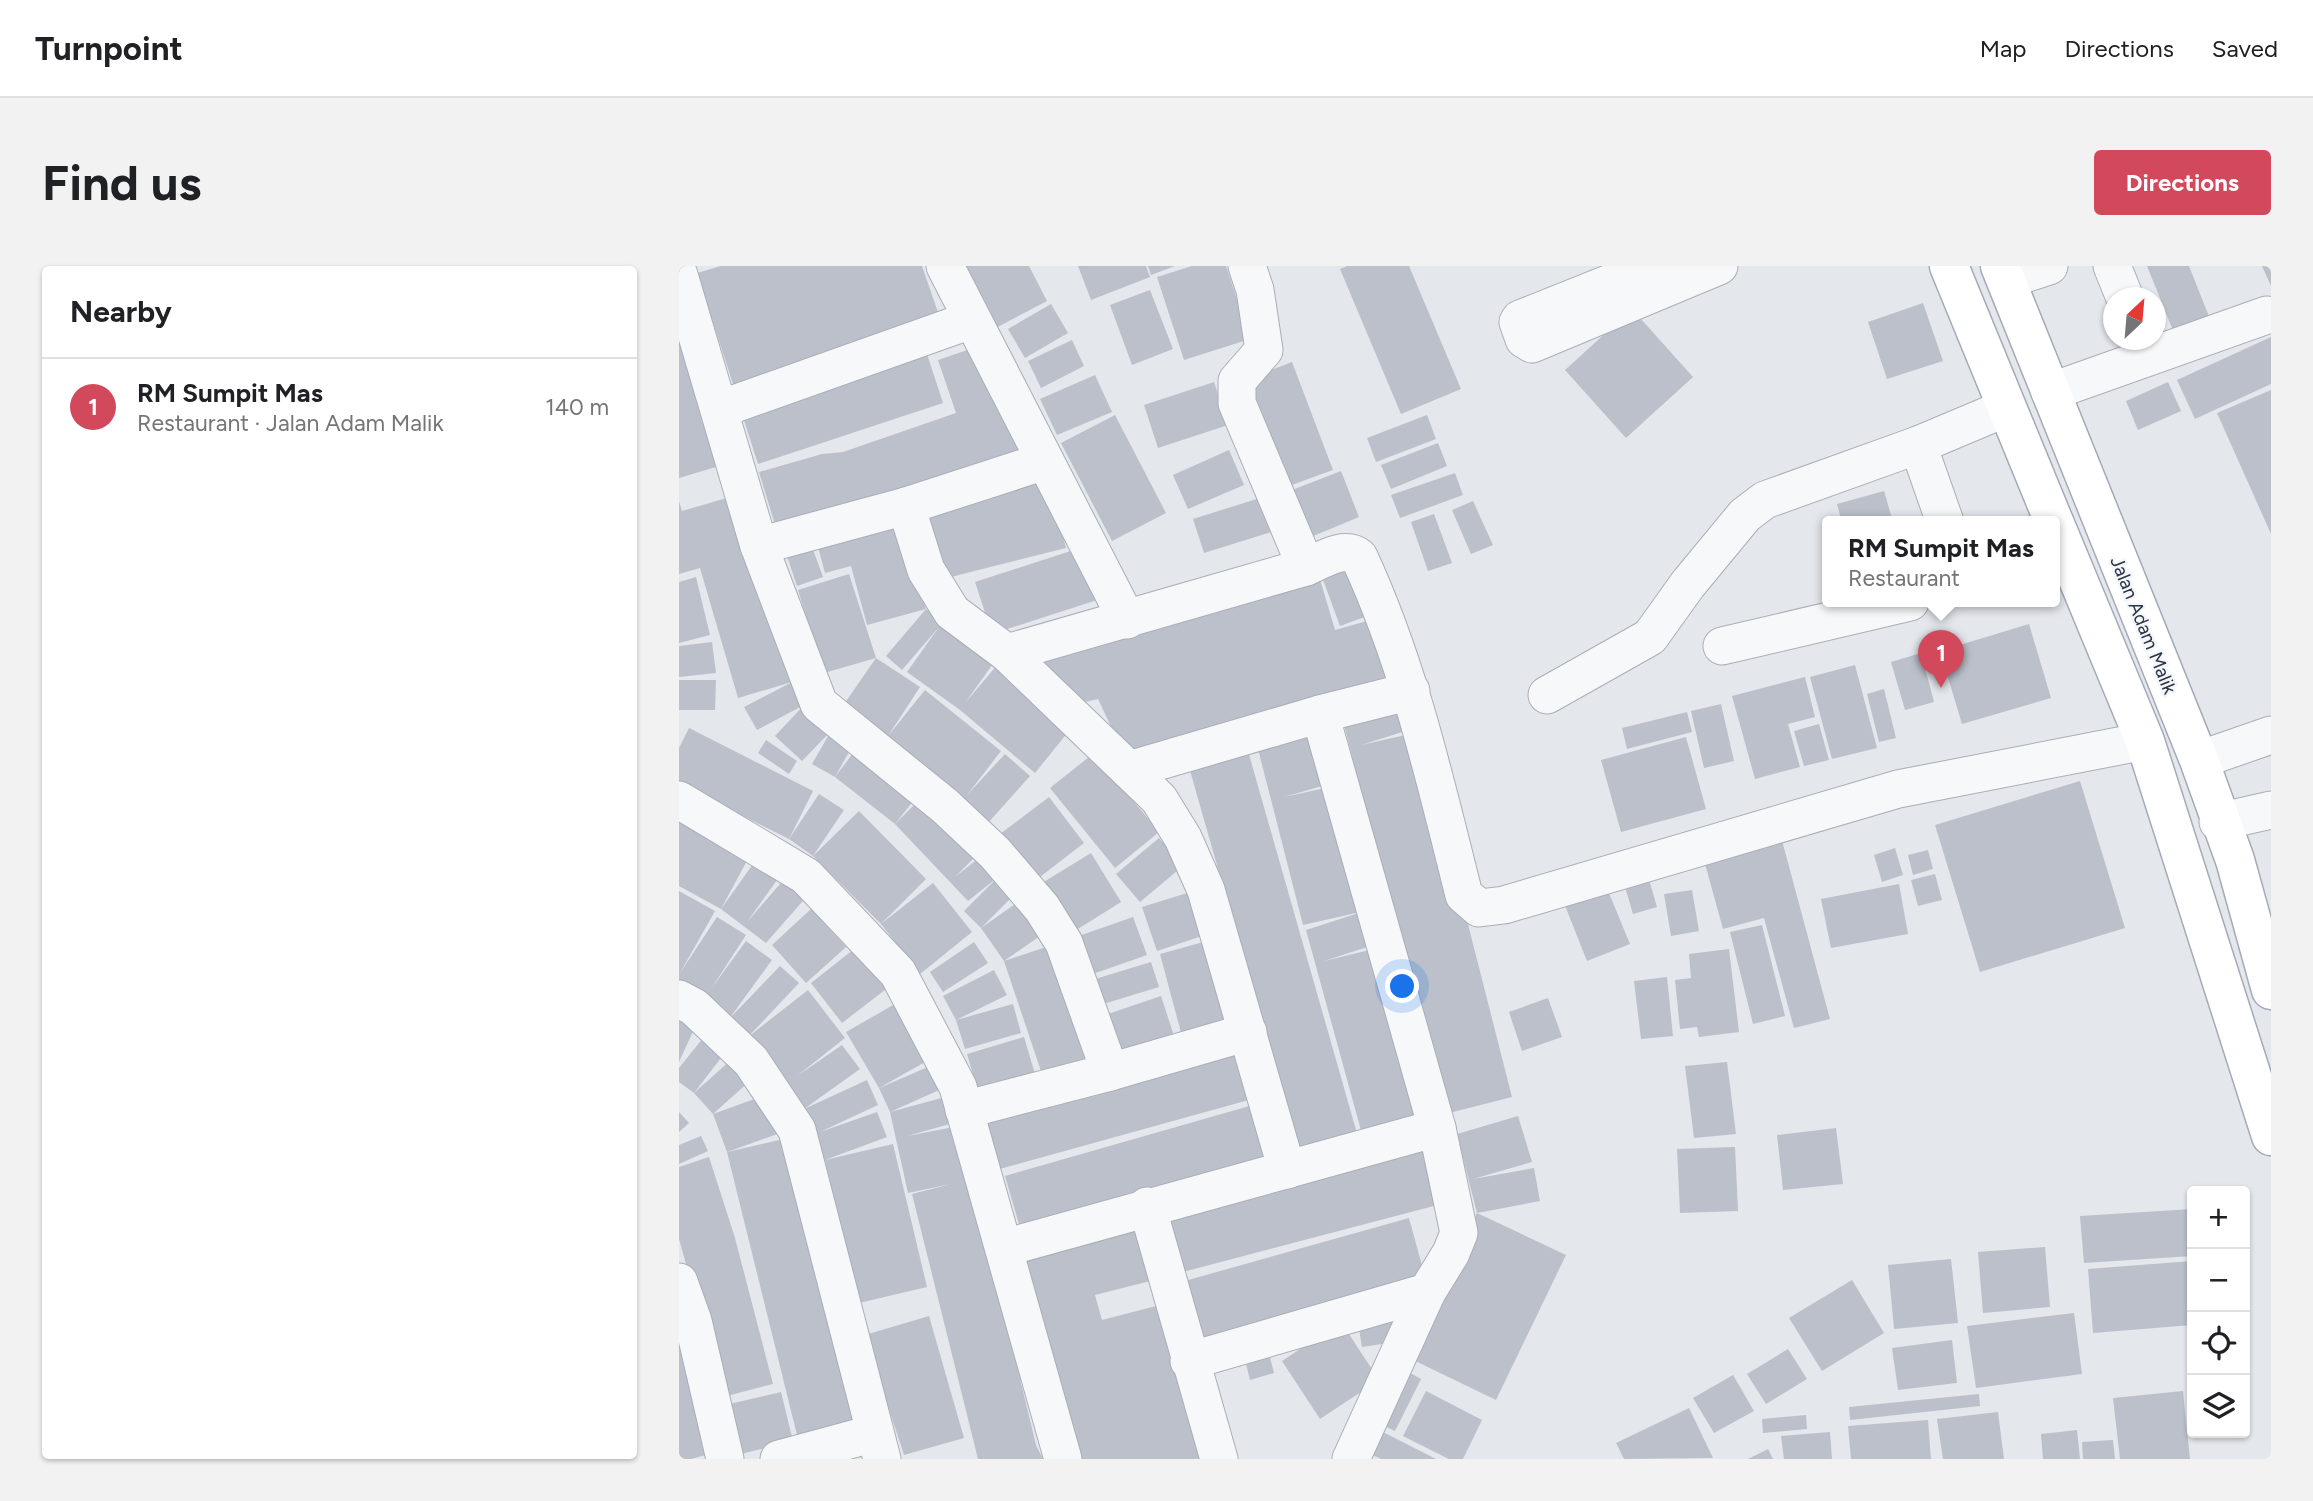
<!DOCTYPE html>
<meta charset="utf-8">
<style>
body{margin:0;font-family:Figtree,sans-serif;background:#f2f2f2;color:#202124}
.controls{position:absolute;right:21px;bottom:21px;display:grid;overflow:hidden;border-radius:7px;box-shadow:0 2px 5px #0004}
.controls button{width:63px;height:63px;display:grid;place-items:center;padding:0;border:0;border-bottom:2px solid #e0e0e0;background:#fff;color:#202124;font:35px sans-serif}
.compass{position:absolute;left:1424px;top:21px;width:63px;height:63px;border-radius:50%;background:#fff;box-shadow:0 2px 5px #0004;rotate:26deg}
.you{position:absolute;left:724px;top:721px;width:24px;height:24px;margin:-18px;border:5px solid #fff;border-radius:50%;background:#1a73e8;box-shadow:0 0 0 10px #1a73e833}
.badge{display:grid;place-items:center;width:46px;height:46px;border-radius:50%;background:#d1495b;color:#fff;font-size:23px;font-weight:700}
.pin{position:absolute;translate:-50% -58px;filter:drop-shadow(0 2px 4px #0008)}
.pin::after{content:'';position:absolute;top:37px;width:24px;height:21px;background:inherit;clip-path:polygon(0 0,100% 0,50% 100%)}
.popup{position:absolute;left:1143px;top:250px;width:238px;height:91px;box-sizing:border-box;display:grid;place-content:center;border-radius:7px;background:#fff;filter:drop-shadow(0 2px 5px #0005);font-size:23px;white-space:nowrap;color:#757577}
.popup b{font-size:26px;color:#202124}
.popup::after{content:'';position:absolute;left:50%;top:100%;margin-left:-14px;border:14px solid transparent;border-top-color:#fff}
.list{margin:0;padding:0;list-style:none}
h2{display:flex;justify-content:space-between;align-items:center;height:91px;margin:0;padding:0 28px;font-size:30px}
h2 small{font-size:23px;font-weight:400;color:#757577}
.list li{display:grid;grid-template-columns:46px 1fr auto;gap:21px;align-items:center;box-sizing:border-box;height:98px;padding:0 28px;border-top:2px solid #e0e0e0}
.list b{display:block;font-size:26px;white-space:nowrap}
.list p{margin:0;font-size:23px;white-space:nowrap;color:#757577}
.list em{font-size:23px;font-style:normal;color:#757577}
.icon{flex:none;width:38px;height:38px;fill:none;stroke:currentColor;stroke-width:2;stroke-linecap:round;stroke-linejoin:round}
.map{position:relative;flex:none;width:1592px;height:1193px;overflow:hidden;border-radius:7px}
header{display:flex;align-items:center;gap:42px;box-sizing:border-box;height:98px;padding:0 35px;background:#fff;border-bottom:2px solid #e0e0e0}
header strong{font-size:33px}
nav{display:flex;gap:38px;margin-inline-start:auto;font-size:24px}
.intro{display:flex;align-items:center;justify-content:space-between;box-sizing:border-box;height:168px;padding:0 42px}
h1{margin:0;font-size:49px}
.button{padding:18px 32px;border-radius:7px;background:#d1495b;color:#fff;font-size:24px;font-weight:700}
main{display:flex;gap:42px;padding:0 42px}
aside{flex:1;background:#fff;border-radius:7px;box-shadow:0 2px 5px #0004}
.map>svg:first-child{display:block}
</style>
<header>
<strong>Turnpoint</strong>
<nav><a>Map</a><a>Directions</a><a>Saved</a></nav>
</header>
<div class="intro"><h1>Find us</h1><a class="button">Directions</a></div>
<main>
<aside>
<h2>Nearby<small></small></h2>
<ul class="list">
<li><span class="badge">1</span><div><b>RM Sumpit Mas</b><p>Restaurant · Jalan Adam Malik</p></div><em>140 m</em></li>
</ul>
</aside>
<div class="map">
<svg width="1592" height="1193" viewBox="0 0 1592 1193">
<rect width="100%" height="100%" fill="#e4e7ec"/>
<g fill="#bbc0ca">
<polygon points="42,0 243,0 263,58 56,124 18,7"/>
<polygon points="275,0 350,0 368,35 309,66"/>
<polygon points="399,0 467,0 471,11 412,34"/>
<polygon points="469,0 496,0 472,9"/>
<polygon points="513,0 547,0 571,73 505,94 478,11"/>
<polygon points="668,0 730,0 782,123 722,148 661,3"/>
<polygon points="1468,0 1510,0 1531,53 1495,67"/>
<polygon points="1583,0 1592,0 1592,20"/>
<polygon points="471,24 494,83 453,99 431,39"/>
<polygon points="1244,37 1264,95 1208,113 1189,56"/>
<polygon points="372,38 389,67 346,92 329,63"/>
<polygon points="0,42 47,198 0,212"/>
<polygon points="953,43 1014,111 947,172 886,104"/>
<polygon points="1592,71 1592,118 1516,153 1498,114"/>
<polygon points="393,74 405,100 362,122 349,95"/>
<polygon points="303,79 341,188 97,262 80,206 143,188 164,186 277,147 259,94"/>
<polygon points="248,88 264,137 79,198 63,148"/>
<polygon points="613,96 654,204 610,220 569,113"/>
<polygon points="416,109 433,146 378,169 361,133"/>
<polygon points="535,116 549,159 479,182 465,139"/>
<polygon points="1489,116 1502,145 1459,164 1447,135"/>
<polygon points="1592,124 1592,268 1538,147"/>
<polygon points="436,149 487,247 433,275 382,177"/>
<polygon points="748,149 757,173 697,196 688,172"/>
<polygon points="759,177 768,200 712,223 702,199"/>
<polygon points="550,184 565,219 509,243 494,209"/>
<polygon points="662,205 680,251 632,271 613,224"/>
<polygon points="776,207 784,229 721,252 712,229"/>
<polygon points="369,211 387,282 260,314 241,243"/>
<polygon points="1205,225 1214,256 1163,256 1158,238"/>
<polygon points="58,229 125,439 78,464 65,441 113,416 59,432 21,302 0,308 0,235 3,245"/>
<polygon points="584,231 595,265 525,287 514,253"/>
<polygon points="794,235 814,279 792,288 773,244"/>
<polygon points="221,248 247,343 188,359 172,300 146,307 136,270"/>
<polygon points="755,248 773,297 749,305 732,256"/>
<polygon points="133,281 144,311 118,320 108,290"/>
<polygon points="401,282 418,334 313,368 296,316"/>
<polygon points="672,288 694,348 661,360 639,300"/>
<polygon points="638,303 656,364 695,353 715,420 445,488 419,433 402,437 366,411 358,385"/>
<polygon points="170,308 197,392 145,407 119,324"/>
<polygon points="17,311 31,369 0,377 0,316"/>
<polygon points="247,343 316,395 286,437 319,398 394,460 356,507 281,444 228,406 260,361 223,404 207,390"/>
<polygon points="1350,358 1372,432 1283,458 1261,385"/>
<polygon points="33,376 37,407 0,411 0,380"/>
<polygon points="1242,387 1255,436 1226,444 1212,396"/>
<polygon points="197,392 241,421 209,470 246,424 322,485 288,529 326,488 351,510 308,558 161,444"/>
<polygon points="1176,399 1198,482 1153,493 1131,411"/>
<polygon points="1126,411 1136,451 1109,458 1121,501 1076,513 1053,430"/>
<polygon points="0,414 37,414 36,444 0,444"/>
<polygon points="1205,423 1217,472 1200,476 1188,428"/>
<polygon points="727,432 736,462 682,479 740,466 833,831 766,848 663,451"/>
<polygon points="1042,438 1055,495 1025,502 1012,445"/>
<polygon points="125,439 175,477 156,511 178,482 239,529 216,558 156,511 133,498 152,465 123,495 96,470"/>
<polygon points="1008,446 1013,466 948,483 943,462"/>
<polygon points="1140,458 1150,494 1125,500 1115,465"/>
<polygon points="641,460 657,516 605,531 660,519 701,677 645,695 703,681 748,852 683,868 627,664 686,645 624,659 578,479"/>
<polygon points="10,462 134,525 110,573 0,518 0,482"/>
<polygon points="1007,471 1027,543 942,566 922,494"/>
<polygon points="87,474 118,495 110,508 79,487"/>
<polygon points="567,478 679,871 620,887 508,494"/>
<polygon points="415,487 480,566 436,602 371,522"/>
<polygon points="1401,515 1446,662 1301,706 1256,559"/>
<polygon points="140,528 165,544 134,590 110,573"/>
<polygon points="244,530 300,587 276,611 305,588 339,625 302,662 285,645 319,611 289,635 216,558"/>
<polygon points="370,531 405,577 357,614 321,568"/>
<polygon points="180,545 247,613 202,658 254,617 293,666 241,708 202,658 134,590"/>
<polygon points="0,551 71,589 42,643 0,620"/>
<polygon points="1101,567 1151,753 1115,762 1085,652 1044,663 1023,587"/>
<polygon points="480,572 504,600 461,636 437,608"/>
<polygon points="1216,582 1224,609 1203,616 1195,589"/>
<polygon points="1249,584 1254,603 1234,609 1229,589"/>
<polygon points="412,587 442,636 394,666 363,617"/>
<polygon points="79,591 103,607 68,656 107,611 129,629 87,677 42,643"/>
<polygon points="966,600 978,641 954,648 942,607"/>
<polygon points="1256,608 1263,634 1239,640 1232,614"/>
<polygon points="925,615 951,678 908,695 883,632"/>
<polygon points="1220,618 1229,668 1152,682 1142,633"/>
<polygon points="521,623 535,666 478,685 463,641"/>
<polygon points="1013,624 1020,665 992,670 985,628"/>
<polygon points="0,625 36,645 1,707 38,651 67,669 32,723 67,675 93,694 50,753 0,719"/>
<polygon points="349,629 371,663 325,695 379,677 420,799 366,817 325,695 302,662"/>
<polygon points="132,643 167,681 127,717 93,679"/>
<polygon points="454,651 468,689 411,709 397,671"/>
<polygon points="1083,659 1106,750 1074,758 1051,666"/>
<polygon points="535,673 559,759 504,774 481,688"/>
<polygon points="295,676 309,697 264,726 251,706"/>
<polygon points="179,680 211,720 163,757 132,717"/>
<polygon points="1050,683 1060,766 1020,771 1018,761 1001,763 996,714 1012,712 1010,688"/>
<polygon points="472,696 480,721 421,739 413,714"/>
<polygon points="101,700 120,717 69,771 129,724 166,772 118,810 163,779 181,803 125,843 188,814 199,839 141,866 198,846 208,871 146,894 214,878 248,1021 180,1037 146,894 136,869 50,753"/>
<polygon points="315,704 328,729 277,754 334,738 342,767 286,783 277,754 264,730"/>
<polygon points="988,711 994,770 962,773 955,715"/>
<polygon points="482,730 497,776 442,795 426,749"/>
<polygon points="869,732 883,771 843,785 830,746"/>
<polygon points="223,734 255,791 200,822 167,766"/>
<polygon points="0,754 16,761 0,796"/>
<polygon points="345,771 359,818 302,835 288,788"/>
<polygon points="24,772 45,788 15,827 0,816 0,802"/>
<polygon points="562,778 577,832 317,904 302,849"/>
<polygon points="54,792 73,813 34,848 89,828 104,866 48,886 34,848 15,827"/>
<polygon points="1048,796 1057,868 1015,872 1006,800"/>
<polygon points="256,798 267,821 211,846 270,830 278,856 228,870 280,860 357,1179 364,1193 299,1193 233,928 272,918 229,927 211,846 200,822"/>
<polygon points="574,839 592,901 344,972 326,910"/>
<polygon points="0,846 10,857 0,866"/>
<polygon points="839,850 853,896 794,913 855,902 861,935 798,947 887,989 817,1134 728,1091 798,947 778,868"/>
<polygon points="1157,862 1164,918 1104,924 1098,869"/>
<polygon points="22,870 29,885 0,898 0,879"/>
<polygon points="109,872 180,1158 119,1173 48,886"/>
<polygon points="754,878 770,936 500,1007 484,949"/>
<polygon points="1056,881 1059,945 1001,947 998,883"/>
<polygon points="30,891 56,972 94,1118 44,1131 0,973 0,901"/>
<polygon points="1513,943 1513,990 1405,997 1401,950"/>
<polygon points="730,952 748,1018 513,1083 495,1018"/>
<polygon points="466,953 483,1012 416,1029 423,1054 477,1040 520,1193 396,1193 338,987"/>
<polygon points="1366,981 1371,1041 1304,1047 1299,986"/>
<polygon points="1272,993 1279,1057 1215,1063 1209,999"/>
<polygon points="1513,995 1513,1059 1414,1067 1409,1003"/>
<polygon points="1173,1014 1205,1067 1143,1105 1110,1052"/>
<polygon points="711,1046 716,1076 683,1081 678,1051"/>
<polygon points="1395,1047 1403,1108 1297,1122 1288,1060"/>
<polygon points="250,1050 285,1172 225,1189 186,1069"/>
<polygon points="662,1056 700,1114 641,1153 603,1095"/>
<polygon points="0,1066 34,1187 12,1193 0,1193"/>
<polygon points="1273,1074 1278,1117 1219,1124 1213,1082"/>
<polygon points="1109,1083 1128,1113 1087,1138 1068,1108"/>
<polygon points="589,1084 595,1107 571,1114 565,1090"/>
<polygon points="724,1103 742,1113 716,1165 697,1156"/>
<polygon points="1054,1109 1075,1145 1035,1167 1014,1132"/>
<polygon points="747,1125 803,1154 784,1193 770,1193 724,1170"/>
<polygon points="1504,1125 1511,1193 1441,1193 1434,1132"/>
<polygon points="102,1126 114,1175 58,1189 46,1139"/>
<polygon points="1300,1128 1301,1140 1171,1154 1170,1141"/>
<polygon points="1010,1142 1034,1192 945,1193 937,1177"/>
<polygon points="1319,1146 1325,1193 1264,1193 1258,1153"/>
<polygon points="1127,1149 1128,1163 1084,1167 1083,1153"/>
<polygon points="1249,1154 1252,1193 1172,1193 1169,1160"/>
<polygon points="696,1162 757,1193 702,1193 685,1185"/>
<polygon points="1398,1164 1401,1193 1364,1193 1362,1168"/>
<polygon points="1151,1166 1153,1193 1105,1193 1102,1170"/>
<polygon points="1434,1174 1436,1193 1404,1193 1403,1176"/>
<polygon points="1089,1183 1094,1193 1069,1193"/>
</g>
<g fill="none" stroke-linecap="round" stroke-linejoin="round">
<defs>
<g id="minor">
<polyline points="266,0 448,354"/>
<polyline points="568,0 576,24 585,84 558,115 558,137 627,301"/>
<polyline points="974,0 841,53 839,56 845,73 853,78 1040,0"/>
<polyline points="1433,0 1446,32"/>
<polyline points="0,9 80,280 140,438 266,540 316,587 363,642 385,677 431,806 569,766"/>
<polyline points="1327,14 1370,0"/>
<polyline points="1371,126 1588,49"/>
<polyline points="41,143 292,54"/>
<polyline points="1239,179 1266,256"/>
<polyline points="227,240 247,304 273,346 328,387 480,533 504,572 527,624 608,904"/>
<polyline points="80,280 227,240 366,195"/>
<polyline points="1043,380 1231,336"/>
<path d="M328,387L627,301C642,295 665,279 680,291C730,399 756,514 785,629L800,642L825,639L1219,523L1466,475"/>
<polyline points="868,429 971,371 1009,318 1066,249 1086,234 1239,179 1327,142"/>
<polyline points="641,448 758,862 780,967 772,987 748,1026 672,1193"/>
<polyline points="1520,494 1592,469"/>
<polyline points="450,504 641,448 732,425"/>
<polyline points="0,534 127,610 219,707 279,821 384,1193"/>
<polyline points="1539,556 1592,544"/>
<polyline points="0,733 15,741 72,795 118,864 203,1193"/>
<polyline points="285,844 431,806"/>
<polyline points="468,940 540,1193"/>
<polyline points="325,982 758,862"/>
<polyline points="0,1016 14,1055 46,1193"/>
<polyline points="510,1095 748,1026"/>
<polyline points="100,1193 196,1167"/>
</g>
<g id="major">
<polyline points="1270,0 1375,256"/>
<polyline points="1321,0 1520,494 1556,594 1592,724"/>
<polyline points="1376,258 1466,475 1592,870"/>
</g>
</defs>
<use href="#minor" stroke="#a9aeb7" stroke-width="39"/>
<use href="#major" stroke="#a3abb8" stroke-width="41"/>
<use href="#minor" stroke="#f7f8fa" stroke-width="37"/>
<use href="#major" stroke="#fff" stroke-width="38"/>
</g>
<g text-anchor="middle" stroke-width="5" stroke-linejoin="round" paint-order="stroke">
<g font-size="19" fill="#2b3445" stroke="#f4f6f9">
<text transform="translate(1465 359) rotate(68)" y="7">Jalan Adam Malik</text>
</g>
</g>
</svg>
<div class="controls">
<button>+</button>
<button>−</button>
<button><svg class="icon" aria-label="locate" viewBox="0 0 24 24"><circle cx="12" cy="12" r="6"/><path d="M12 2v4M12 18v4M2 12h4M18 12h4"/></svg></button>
<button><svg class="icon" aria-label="layers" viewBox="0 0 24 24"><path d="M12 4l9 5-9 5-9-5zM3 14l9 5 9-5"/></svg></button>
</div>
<svg class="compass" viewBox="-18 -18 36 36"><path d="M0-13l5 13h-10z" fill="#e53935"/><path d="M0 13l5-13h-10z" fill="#757577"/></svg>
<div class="you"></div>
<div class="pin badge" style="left:1262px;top:422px">1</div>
<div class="popup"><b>RM Sumpit Mas</b>Restaurant</div>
</div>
</main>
